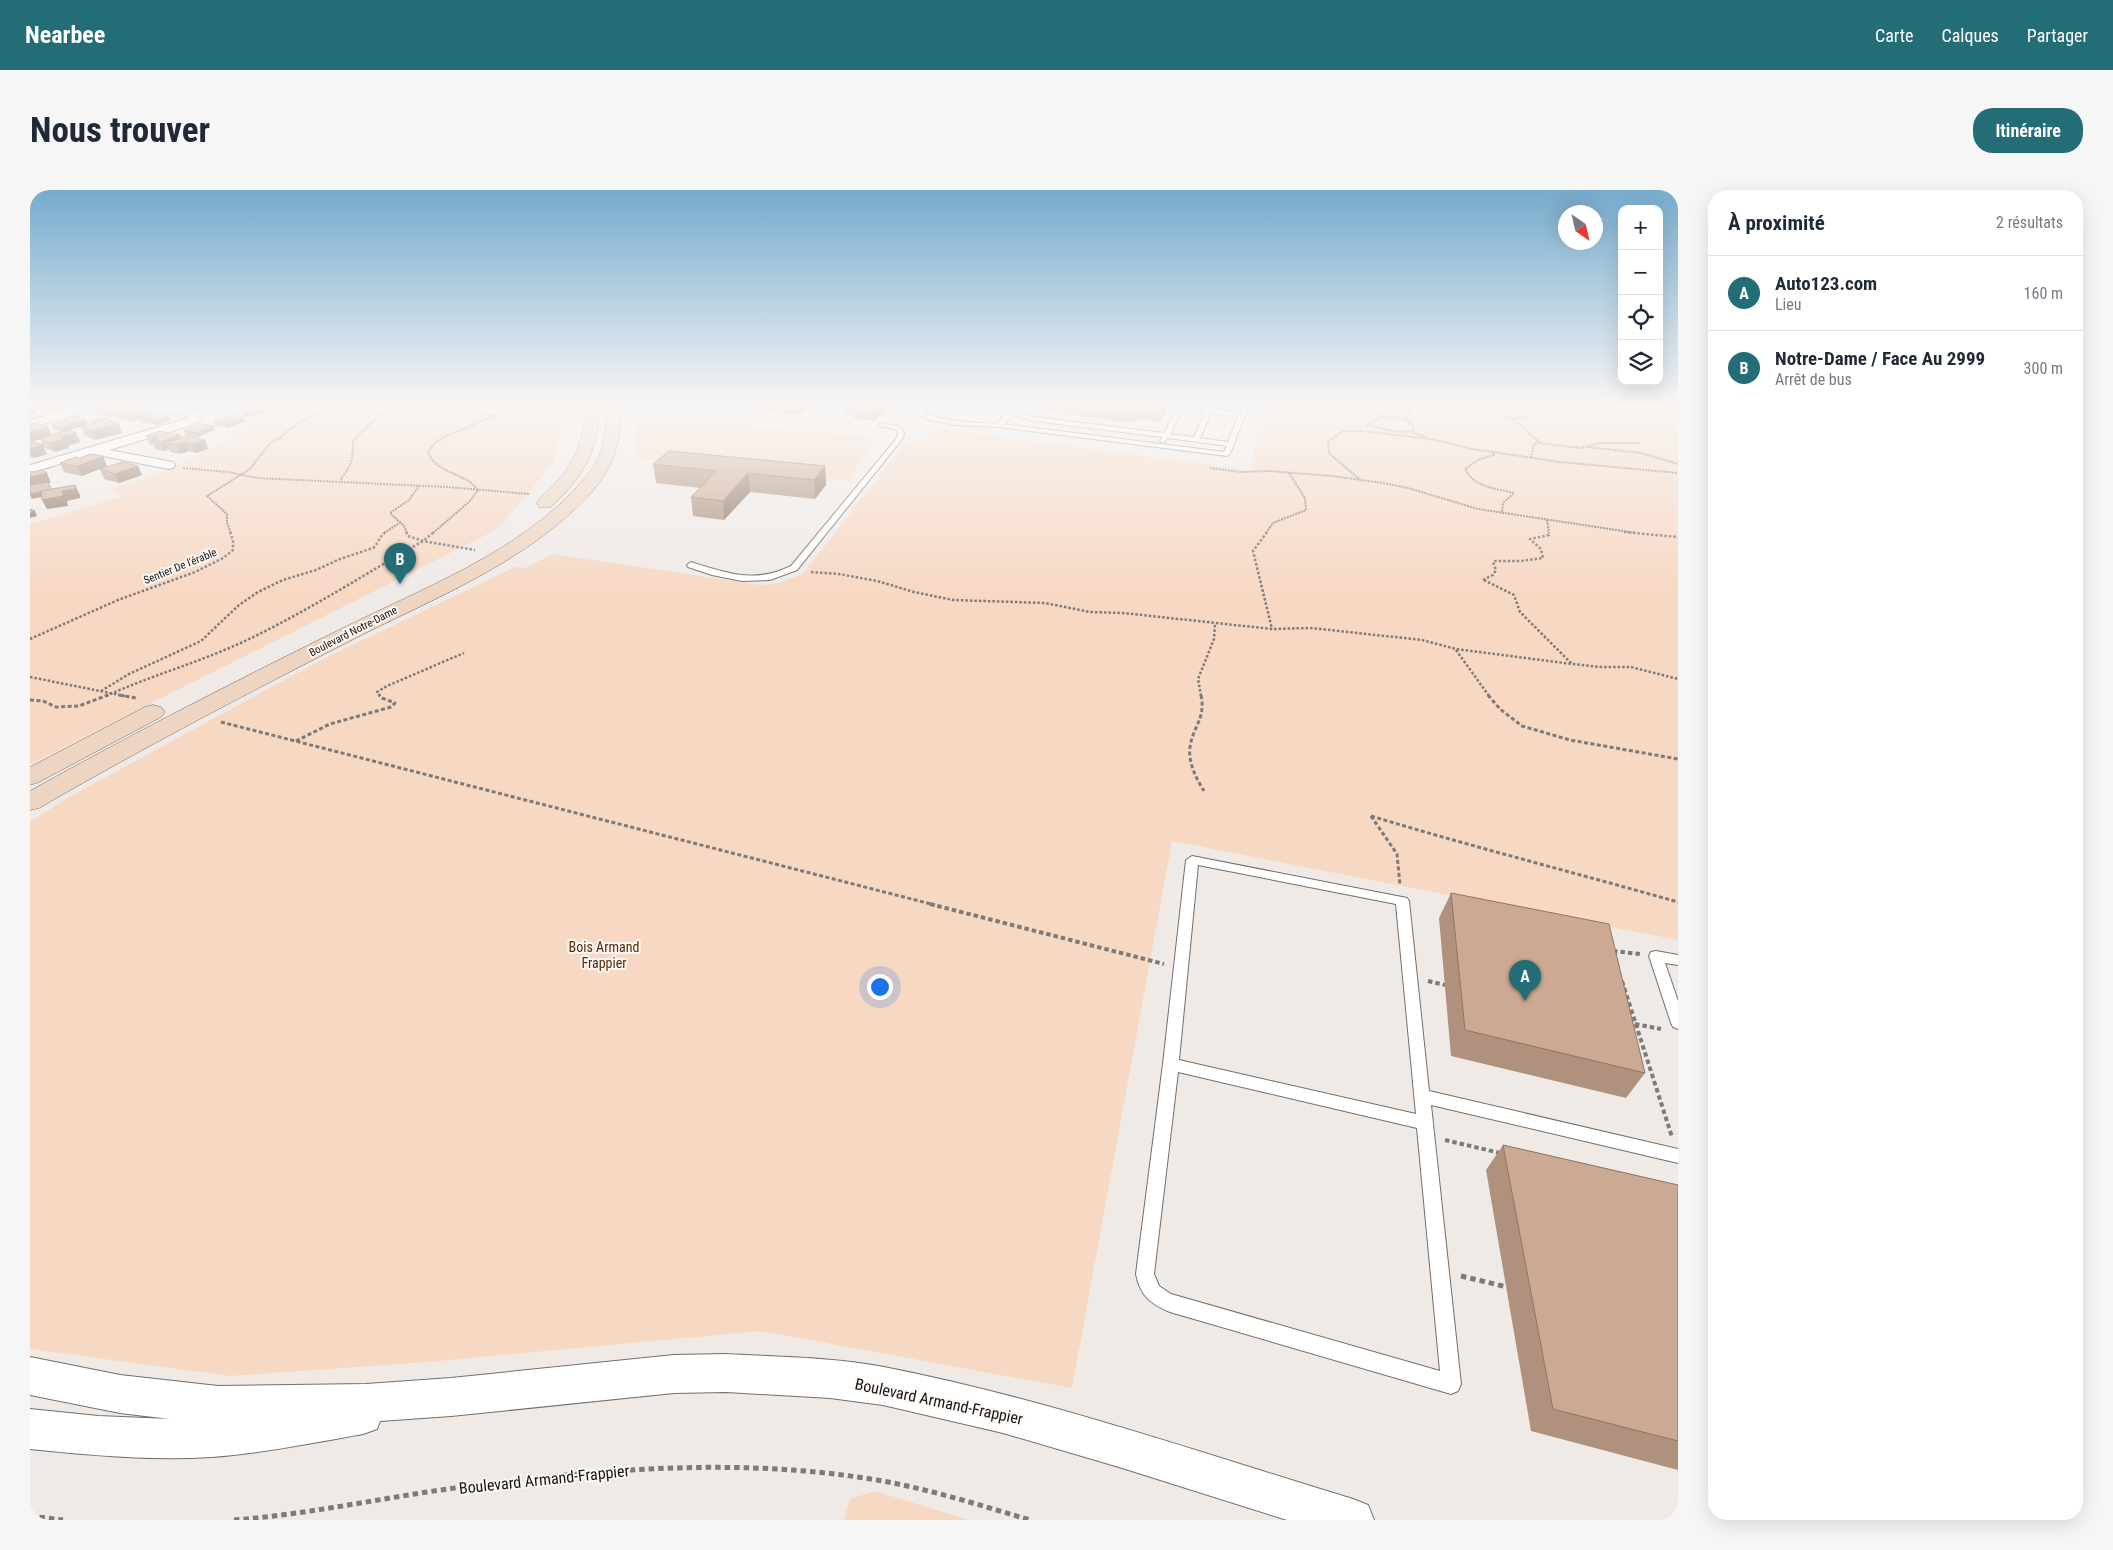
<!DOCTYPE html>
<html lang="fr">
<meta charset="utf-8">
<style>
body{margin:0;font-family:"Roboto Condensed",sans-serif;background:#f6f6f7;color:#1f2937}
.controls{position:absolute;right:15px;top:15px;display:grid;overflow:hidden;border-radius:10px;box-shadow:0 5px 20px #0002}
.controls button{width:45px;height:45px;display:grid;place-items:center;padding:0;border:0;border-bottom:1px solid #e0e1e3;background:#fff;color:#1f2937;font:25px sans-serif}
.compass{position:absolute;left:1528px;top:15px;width:45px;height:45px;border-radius:50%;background:#fff;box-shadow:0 5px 20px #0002;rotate:146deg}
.you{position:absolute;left:849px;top:796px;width:18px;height:18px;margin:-12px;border:4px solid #fff;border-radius:50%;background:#1a73e8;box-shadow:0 0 0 8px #1a73e833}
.badge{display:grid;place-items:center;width:32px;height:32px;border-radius:50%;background:#236d76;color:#fff;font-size:16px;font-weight:700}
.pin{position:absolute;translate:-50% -41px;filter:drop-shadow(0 1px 2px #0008)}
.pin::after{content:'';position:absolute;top:26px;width:18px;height:15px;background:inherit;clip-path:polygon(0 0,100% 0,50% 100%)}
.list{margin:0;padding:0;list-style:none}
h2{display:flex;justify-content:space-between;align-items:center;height:65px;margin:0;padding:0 20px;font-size:21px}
h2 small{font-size:16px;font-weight:400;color:#747a83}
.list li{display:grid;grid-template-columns:32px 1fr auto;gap:15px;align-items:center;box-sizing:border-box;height:75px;padding:0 20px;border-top:1px solid #e0e1e3}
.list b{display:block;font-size:19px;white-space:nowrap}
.list p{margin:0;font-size:16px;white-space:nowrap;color:#747a83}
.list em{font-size:16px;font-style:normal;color:#747a83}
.icon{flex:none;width:28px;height:28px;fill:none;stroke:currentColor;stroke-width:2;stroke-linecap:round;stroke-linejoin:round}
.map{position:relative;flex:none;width:1648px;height:1330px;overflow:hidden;border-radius:20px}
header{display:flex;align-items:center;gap:30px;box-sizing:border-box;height:70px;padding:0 25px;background:#236d76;color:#fff}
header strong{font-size:24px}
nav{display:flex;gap:28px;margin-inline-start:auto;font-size:18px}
.intro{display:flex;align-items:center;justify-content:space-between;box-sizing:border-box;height:120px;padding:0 30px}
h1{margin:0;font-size:35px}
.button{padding:12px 22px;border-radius:20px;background:#236d76;color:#fff;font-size:18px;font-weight:700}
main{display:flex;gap:30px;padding:0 30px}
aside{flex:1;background:#fff;border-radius:20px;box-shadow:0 5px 20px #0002}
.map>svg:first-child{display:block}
</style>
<header>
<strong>Nearbee</strong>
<nav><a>Carte</a><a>Calques</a><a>Partager</a></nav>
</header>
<div class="intro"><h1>Nous trouver</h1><a class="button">Itinéraire</a></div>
<main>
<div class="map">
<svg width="1648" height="1330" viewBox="0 0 1648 1330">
<rect width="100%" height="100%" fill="#f0eae7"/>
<g fill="#f7d8c3">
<polygon points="247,215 535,215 524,272 468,339 0,574 0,334 91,307 80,299 121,287 163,268 238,225"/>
<polygon points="1253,215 1648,215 1648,750 1142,651 1042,1198 730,1141 398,1172 200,1186 0,1159 0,632 39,607 295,468 485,377 496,378 522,364 731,395 747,393 773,384 874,254 890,250 901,246 904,238 1221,280 1229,235"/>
<polygon points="607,226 848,248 817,290 606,267"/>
<polygon points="845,1301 939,1330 814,1330 820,1309"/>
</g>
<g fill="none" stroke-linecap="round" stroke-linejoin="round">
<defs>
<g id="lane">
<path d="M986,215H993L987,222L1005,227L1134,243L1147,219L1131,215L1177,219L1179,215H1185L1183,219L1210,223L1213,215H1219L1200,264L1197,266L969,237L925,235L900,230L884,222L887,220C913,231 939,234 967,233ZM1153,219L1175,222L1164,247L1140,244ZM1181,223L1208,226L1198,252L1170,248ZM983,225L1004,231L1132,247L1130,251L1133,253L1138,248L1197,256L1194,262L974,234Z"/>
<path d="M851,233L869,236L874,242L873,248L767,380L740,390L712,391L682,385L658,377L657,375L661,372C697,383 724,394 761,376L867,248L868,242L865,239L849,236V234Z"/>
<path d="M1162,666L1377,708L1379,711L1399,901L1648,959V973L1401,915L1431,1194L1428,1201L1421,1204L1140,1122C1120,1114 1110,1105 1106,1084L1133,874L1156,670ZM1168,675L1366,714L1386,924L1149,870ZM1148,882L1387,938L1410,1181L1141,1104L1129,1096L1124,1084Z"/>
<polygon points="1626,761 1648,765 1648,775 1635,773 1648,811 1648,839 1643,837 1641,833 1619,766 1621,762"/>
</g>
<g id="street">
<polygon points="51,215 71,215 69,218 0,238 0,230"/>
<polygon points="113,215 141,215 172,221 174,224 172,230 156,237 79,260 143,272 145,275 143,278 138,279 63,264 0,283 0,275 148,231 160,226 119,219"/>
<polygon points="887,215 900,215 891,225 887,226 881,222"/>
<path d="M696,1164C748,1167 802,1167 854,1177C1013,1208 1168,1262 1323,1309L1338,1315L1344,1330H1257L1089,1277L973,1243L853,1215L800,1208L696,1202L644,1203L421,1226L350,1231L347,1239L333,1244C283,1253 233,1263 182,1267C121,1271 60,1265 0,1259V1219L68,1226L140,1229L90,1223L0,1205V1167L90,1185L188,1196L336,1194L421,1188L644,1165Z"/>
</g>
<g id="secondary">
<path d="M556,215H570C568,261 554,286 521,317H509L507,313L509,309C541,281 553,259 556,215Z"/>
<path d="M577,215H591C592,251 583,279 559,305C495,374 401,409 318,452C214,505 111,559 9,618L0,620V601C100,545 202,493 305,442C388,400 493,362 554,289C573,268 577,243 577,215Z"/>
<polygon points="123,515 131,517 135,522 131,527 9,592 0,595 0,577 115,517"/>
</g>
</defs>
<use href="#lane" stroke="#736e6b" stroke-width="2"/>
<use href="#street" stroke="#736e6b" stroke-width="2"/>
<use href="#secondary" stroke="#736e6b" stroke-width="1"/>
<g stroke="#7e7a78" stroke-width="2" stroke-dasharray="2 1" stroke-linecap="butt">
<polyline points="414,215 465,226"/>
<path d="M1380,215C1380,220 1378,224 1376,229L1384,238L1383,241L1367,242L1337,235L1347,230L1350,226L1341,221L1342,217L1380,219"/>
<path d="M1458,215C1494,226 1528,220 1564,215"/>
<polyline points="1469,219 1470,224 1484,229 1499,226 1501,222"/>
<polyline points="1350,226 1376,229"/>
<polyline points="1484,229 1510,253"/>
<polyline points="1381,242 1396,247"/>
<polyline points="1557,257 1611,263 1648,274"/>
<path d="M1463,262L1464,265L1448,270L1435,279C1445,298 1465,298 1484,303L1473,313L1472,322"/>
<polyline points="1501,268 1504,254 1508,253 1550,258 1570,253 1610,253"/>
<polyline points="153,278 198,282 227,288 417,297 500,304"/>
<polyline points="1180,278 1211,282 1238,281 1302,286 1353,293 1378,298 1448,319 1606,343"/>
<polyline points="1329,289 1299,263 1298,251 1313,241 1332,241 1401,249 1442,259 1530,272 1648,283"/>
<path d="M312,293L311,288C322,277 323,266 323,251L349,225L365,215"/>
<path d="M448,300C435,282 406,284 398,262L406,252L414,247L471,223L473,221L470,219L471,215"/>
<polyline points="1517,330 1519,343"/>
<polyline points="201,343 197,333 197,324 177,306 220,279 240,253 250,248 269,232 309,215"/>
<polyline points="354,343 371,332"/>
<polyline points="377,343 374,336 360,323 379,310 389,296"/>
<polyline points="403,343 440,311 448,300"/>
<polyline points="1236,343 1243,333 1276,320 1275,308 1259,283"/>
</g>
<g stroke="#7e7a78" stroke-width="2.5" stroke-dasharray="2.5 2" stroke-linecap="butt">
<polyline points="376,342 378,346 393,351 445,360"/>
<polyline points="1237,342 1223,361 1242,439"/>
<polyline points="1594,342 1648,347"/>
<polyline points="781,382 809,384 847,391 884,402 923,410 1015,413 1060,422 1093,423 1242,439 1281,438 1392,450 1426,459 1542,474 1571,477 1601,477 1648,489"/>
<polyline points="1453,390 1463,385 1466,380 1463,372 1465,371 1491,371 1513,368 1511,359 1500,349 1519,345 1519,342"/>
<polyline points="1454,390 1484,405 1490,422 1542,474"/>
<polyline points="0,449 88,410 165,382 193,368 203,360 203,350 200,342"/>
<polyline points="1426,460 1459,506"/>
<polyline points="0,487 95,506"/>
<path d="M71,501L99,484L171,451L209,415L228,402L253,390L286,380L310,369L343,358C349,353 349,346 356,342"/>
<path d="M76,506C122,485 171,472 217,450C278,421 335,384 393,351L404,342"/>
<polyline points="350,506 347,502 357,496 434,463"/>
<polyline points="1171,506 1168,489 1184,449 1185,433"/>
</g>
<g stroke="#7e7a78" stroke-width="3" stroke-dasharray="4 2.5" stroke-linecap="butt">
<polyline points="89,505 106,508"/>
<path d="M1171,505C1176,529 1163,536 1160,557C1158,573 1166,588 1174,601"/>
<polyline points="1458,505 1470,519 1492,536 1540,550 1648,569"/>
<polyline points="0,510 13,511 26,517 49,516 78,505"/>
<polyline points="191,532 905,715"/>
<polyline points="266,551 300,534 361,517 365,513 352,508 349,505"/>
<path d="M1341,626C1443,657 1546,683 1648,712"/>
<polyline points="1341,626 1367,664 1370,695"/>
</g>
<g stroke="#7e7a78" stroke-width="4" stroke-dasharray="4.5 3" stroke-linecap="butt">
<polyline points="900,714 1134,774"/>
<polyline points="1583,761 1610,764"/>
<polyline points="1398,791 1415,795"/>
<polyline points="1592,791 1642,947"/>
<polyline points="1605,834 1631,839"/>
<polyline points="1415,950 1470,963"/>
</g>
<g stroke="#7e7a78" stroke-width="5" stroke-dasharray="5.5 4" stroke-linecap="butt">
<polyline points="1431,1086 1477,1097"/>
<polyline points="0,1326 33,1330"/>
<path d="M204,1330C281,1324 356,1307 432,1297C569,1279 710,1267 847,1290C899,1299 950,1315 1000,1330"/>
</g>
<use href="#lane" fill="#fff" fill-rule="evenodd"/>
<use href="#street" fill="#fff" fill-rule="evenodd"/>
<use href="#secondary" fill="#edd5c2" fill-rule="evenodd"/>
</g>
<g fill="#af917e" fill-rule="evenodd">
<polygon points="5,215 37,215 37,216 15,222 7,219"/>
<polygon points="685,215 781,215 772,223 768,225"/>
<polygon points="815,215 857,215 857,221 843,231 823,228 823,224 815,223"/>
<polygon points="1013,215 1137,215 1135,222 1130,232 1107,229 1104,233 1012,221"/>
<polygon points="64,220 115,222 116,225 138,226 140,230 127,235 111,232 110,229 102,231 89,228 88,225 81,227 66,224"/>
<polygon points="61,231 92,243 65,250 55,246 51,237 62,234"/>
<polygon points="184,231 216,231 197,238 186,236"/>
<path d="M0,234L21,245L46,243L50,252L38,256L39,258L25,262L13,257L17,264L4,268L0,267ZM10,249L13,255L2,251Z"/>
<polygon points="22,235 58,235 32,242 24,239"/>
<polygon points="185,240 167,247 159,246 175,250 178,259 166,263 159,261 150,264 140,262 139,259 134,261 125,259 124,255 120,255 116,246 150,245 151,248 157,246 155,245 154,241"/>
<polygon points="50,268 77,276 52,286 34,282 30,273"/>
<polygon points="623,274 795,276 796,295 785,309 720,302 694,330 663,326 661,307 670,298 626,293"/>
<polygon points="70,279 112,285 89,293 74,289"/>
<polygon points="1421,703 1615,883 1596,908 1421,866 1409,728"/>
<polygon points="1473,955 1648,995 1648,1280 1501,1241 1456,980"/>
</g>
<g fill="#8e7666">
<polygon points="21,215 37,215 37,216 15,222 13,217"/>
<polygon points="768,215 781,215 772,223 768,225"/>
<polygon points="853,215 857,215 857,221 843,231 843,222"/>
<polygon points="1107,215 1109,215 1107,229 1104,233"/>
<polygon points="1133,215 1137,215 1135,222 1130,232"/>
<polygon points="93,218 95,222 87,223 88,225 81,227 80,223"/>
<polygon points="4,220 6,224 0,225 0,221"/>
<polygon points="234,220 236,224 215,227 213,223"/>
<polygon points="115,222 117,227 109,228 110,229 102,231 101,227"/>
<polygon points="138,226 140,230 127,235 125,230"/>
<polygon points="214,227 216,231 197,238 196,234"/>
<polygon points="57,230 58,235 32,242 30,238"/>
<polygon points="89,234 92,243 65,250 61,241"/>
<polygon points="184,236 185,240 167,247 166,243"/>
<polygon points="18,237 22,246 0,252 0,242"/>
<polygon points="46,243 50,252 38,256 39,258 25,262 20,253 31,247"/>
<polygon points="150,245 153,253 155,252 159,261 150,264 147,255 136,253 139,259 134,261 130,252"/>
<polygon points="175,250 178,259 166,263 162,254"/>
<polygon points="13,255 17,264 4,268 0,261 0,259"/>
<polygon points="73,266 77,276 52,286 48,276"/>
<polygon points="108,276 112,285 89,293 85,284"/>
<polygon points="795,276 796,295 785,309 784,290"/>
<polygon points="17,283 21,293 18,293 24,304 2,309 0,305 0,287"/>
<polygon points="718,283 720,302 694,330 693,311"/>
<polygon points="45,295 50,305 50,308 37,311 38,316 17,319 12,310"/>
<polygon points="5,321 7,326 0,328 0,323"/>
</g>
<g fill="#cba992" stroke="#8e7666">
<polygon points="7,215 21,215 13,217"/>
<polygon points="78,215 93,218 80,223 64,220"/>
<polygon points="219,215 233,215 234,220 213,223 212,216"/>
<polygon points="821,215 853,215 843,222 823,219 827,216"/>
<polygon points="101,219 115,222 101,227 87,223"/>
<polygon points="122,223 138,226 125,230 109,228"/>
<polygon points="203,225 214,227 196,234 184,231"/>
<polygon points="45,226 57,230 30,238 22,235"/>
<polygon points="74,228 89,234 61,241 51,237 66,233 61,231"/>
<polygon points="6,233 18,237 0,242 0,234"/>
<polygon points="172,234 184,236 166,243 154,241"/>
<polygon points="39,240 46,243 31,247 35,249 20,253 9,248"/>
<polygon points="130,241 150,245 130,252 122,250 128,248 116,246"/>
<polygon points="158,246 175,250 162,254 155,252 147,255 136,253"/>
<polygon points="0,251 2,251 13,255 0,259"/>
<polygon points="639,261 795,276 784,290 718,283 693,311 661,307 687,281 623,274"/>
<polygon points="61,264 73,266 48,276 30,273 45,267 50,268"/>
<polygon points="93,272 108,276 85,284 70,279"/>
<polygon points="12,280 17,283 0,287 0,281 2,282"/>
<polygon points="18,292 21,300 0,304 0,295"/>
<polygon points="45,295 45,299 32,301 33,306 12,310 11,301"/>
<polygon points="0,319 5,321 0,323"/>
<polygon points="1421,703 1579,734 1615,883 1435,840"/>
<polygon points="1473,955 1648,995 1648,1251 1523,1219"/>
</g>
<linearGradient id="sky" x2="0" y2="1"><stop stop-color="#77abcd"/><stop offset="0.53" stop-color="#f8f6f4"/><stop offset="1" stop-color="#f8f6f4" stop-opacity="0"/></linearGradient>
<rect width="1648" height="402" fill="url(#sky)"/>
<g text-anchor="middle" stroke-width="4" stroke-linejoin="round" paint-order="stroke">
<g font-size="11" fill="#161413" stroke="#fdf8f4">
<text transform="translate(150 376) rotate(-22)" y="4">Sentier De l'érable</text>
<text transform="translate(323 441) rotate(-27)" y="4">Boulevard Notre-Dame</text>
</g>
<g font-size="14" fill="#562a02" stroke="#fdf8f4">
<text x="574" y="762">Bois Armand<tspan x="574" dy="16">Frappier</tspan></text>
</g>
<g font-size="16" fill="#161413" stroke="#fdf8f4">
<text transform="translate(909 1211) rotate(12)" y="6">Boulevard Armand-Frappier</text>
<text transform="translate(514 1289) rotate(-6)" y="6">Boulevard Armand-Frappier</text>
</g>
</g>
</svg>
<div class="controls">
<button>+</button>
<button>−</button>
<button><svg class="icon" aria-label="locate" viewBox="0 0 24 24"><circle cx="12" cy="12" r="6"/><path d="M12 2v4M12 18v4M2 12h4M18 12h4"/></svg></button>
<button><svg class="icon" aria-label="layers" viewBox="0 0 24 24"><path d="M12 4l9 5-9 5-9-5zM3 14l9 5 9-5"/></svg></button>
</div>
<svg class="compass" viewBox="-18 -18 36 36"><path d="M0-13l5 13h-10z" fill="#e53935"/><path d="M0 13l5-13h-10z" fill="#747a83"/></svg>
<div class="you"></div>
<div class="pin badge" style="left:1495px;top:811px">A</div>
<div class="pin badge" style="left:370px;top:394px">B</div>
</div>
<aside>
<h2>À proximité<small>2 résultats</small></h2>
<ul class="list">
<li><span class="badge">A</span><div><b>Auto123.com</b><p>Lieu</p></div><em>160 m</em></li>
<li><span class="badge">B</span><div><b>Notre-Dame / Face Au 2999</b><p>Arrêt de bus</p></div><em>300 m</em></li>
</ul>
</aside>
</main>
